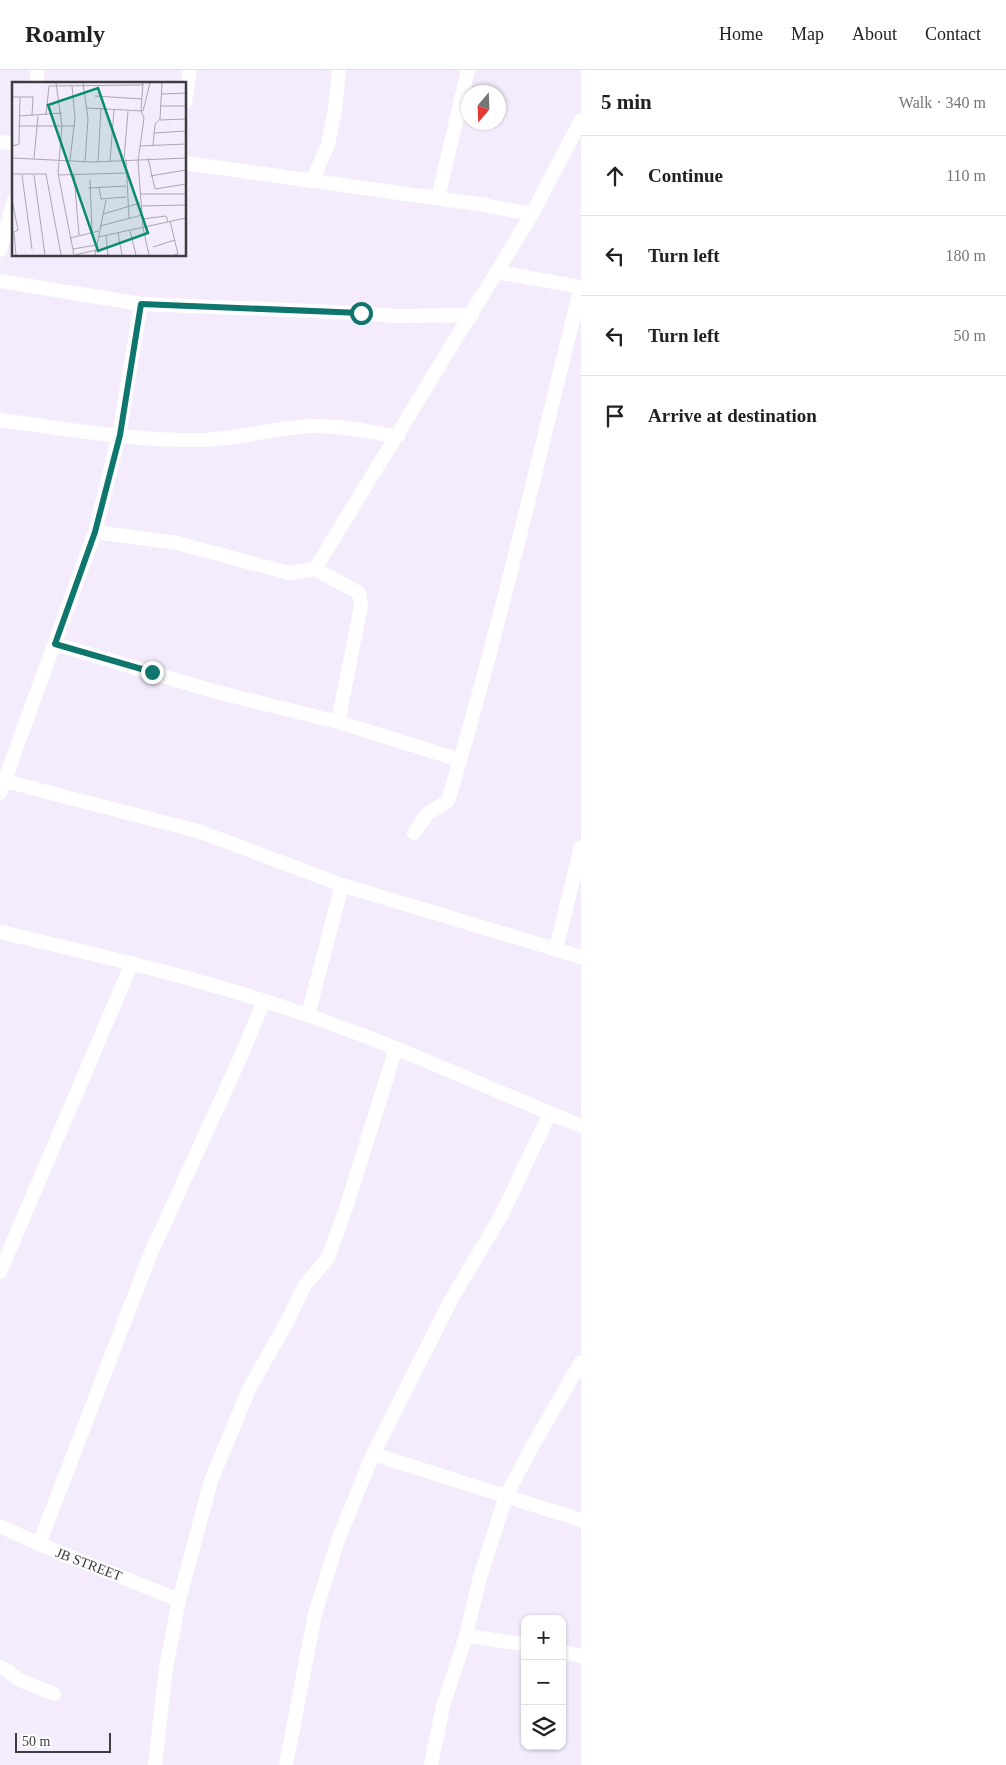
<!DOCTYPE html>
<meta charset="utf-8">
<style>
body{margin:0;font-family:Georgia,serif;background:#f2f2f2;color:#202124}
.controls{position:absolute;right:15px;bottom:15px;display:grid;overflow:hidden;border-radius:10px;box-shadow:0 1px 4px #0004}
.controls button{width:45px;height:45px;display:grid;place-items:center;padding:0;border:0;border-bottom:1px solid #e0e0e0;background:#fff;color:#202124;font:25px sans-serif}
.compass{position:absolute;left:461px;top:15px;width:45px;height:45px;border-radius:50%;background:#fff;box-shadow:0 1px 4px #0004;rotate:199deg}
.scale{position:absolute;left:15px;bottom:12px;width:96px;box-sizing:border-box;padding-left:5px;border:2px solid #3e3b41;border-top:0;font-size:14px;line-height:18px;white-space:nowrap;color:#3e3b41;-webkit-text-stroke:4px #fdfdfd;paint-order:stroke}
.stop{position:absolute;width:15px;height:15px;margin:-11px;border:4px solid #0f766e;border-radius:50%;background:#fff}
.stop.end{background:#0f766e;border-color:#fff;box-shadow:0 1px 5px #0008}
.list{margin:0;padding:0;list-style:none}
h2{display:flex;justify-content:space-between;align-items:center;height:65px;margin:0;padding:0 20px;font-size:21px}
h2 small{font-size:16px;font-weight:400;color:#757577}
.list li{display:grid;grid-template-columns:32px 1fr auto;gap:15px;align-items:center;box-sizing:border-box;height:80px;padding:0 20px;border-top:1px solid #e0e0e0}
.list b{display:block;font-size:19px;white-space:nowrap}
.list em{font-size:16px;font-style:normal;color:#757577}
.icon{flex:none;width:28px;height:28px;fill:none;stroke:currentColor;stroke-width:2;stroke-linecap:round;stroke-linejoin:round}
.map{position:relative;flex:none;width:581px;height:1695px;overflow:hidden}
header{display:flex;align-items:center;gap:30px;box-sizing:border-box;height:70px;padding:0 25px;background:#fff;border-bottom:1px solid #e0e0e0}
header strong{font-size:24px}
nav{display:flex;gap:28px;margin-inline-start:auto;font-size:18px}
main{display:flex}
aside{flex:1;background:#fff}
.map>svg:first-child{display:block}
</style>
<header>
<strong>Roamly</strong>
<nav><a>Home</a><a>Map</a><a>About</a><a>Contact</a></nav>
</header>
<main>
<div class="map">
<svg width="581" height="1695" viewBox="0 0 581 1695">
<rect width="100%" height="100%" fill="#f4ecfc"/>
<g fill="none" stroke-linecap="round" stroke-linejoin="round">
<g stroke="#fff" stroke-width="14">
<polyline points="36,14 38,0"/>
<polyline points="185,32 190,0"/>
<polyline points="0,72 14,74"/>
<polyline points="185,93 478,134 532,144"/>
<polyline points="312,111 328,75 335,39 339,0"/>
<polyline points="438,128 468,0"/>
<polyline points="0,180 14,130"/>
<polyline points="497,202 581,217"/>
<polyline points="0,211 141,234 338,242 399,246 472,245"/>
<path d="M0,350C66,359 134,371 201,370C238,369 274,358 311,356C340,355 369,362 398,366"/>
<polyline points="95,462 177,473 289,503 315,499 359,523 361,536 338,652"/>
<polyline points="315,499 532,144 581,50"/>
<polyline points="55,574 213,621 338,652 460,690"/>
<polyline points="5,711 201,762 342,815 581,887"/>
<polyline points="0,723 95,462 119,365 141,234"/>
<path d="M414,763L428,743L448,731C499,562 538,389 581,217"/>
<path d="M0,862C103,886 207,910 307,945C400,977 490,1019 581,1056"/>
<polyline points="556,879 581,777"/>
<polyline points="308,945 342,815"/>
<polyline points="0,1202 132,893"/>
<polyline points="373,1384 581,1450"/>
<polyline points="0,1456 39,1474 179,1530"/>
<polyline points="39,1474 150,1185 241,986 264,931"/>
<polyline points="466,1566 525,1574"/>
<polyline points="562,1582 581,1586"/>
<polyline points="0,1597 7,1600 18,1609 54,1624"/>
<polyline points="155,1695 166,1598 179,1530 211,1411 249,1319 288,1250 305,1215 328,1188 347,1135 396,978"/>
<polyline points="286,1695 315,1544 338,1470 373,1384 452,1228 502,1144 550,1043"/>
<polyline points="431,1695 443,1636 466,1566 480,1507 506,1426 533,1375 581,1292"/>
</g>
</g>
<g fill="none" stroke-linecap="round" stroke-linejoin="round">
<polyline stroke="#0f766e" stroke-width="6" points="152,602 55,574 95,462 120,365 141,234 361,243"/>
</g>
<g text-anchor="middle" stroke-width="5" stroke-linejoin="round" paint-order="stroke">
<g font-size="14" fill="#3e3b41" stroke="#fdfdfd">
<text transform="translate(89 1494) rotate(21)" y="5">JB STREET</text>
</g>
</g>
<g transform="translate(12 12)">
<rect width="174" height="174" fill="#f4ecfc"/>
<path fill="none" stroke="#aba5b1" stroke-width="1" d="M44,1L50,44L46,91L62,173M71,1L76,37L73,79M131,1L129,29L132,36L126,79L131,146L137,173M149,12L174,11M83,14L130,17M0,15H21L20,34M148,24H174M75,26L131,29L138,1M34,33L37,4L131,3M7,34L50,31M148,38L174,37M6,44H63M143,51L174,49M141,63L143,42L148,37L150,1M0,64L7,62L8,15M128,64L174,62M0,76L81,80L174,76M22,76L26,34M136,76L143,107L174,102M112,77L116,29M114,77L117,136M58,78L63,36L60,4M98,79L102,28M86,80L89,26M0,92H34L49,173M10,93L20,167M22,93L33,173M46,93L114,91M62,93L67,153M138,94L174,88M78,98L80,150M76,106L114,104M87,106L89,117L114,115M129,112H174M0,118L6,148L0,151M129,124L174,123M91,132L128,121M130,137L154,134L156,140M158,139L166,172L162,173M88,144L130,133M118,149L124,173M2,151L4,173M106,151L110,173M94,153L96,173M86,155L174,136M58,156L87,149M141,165L163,158M61,167L84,163M63,173L84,168M83,173L94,118"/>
<path fill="#098c72" fill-opacity="0.15" stroke="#098c72" stroke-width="2.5" d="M86,6L136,151L86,169L36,23Z"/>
<rect width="174" height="174" fill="none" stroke="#3e3b41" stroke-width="2.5"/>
</g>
</svg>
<div class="controls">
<button>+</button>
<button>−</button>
<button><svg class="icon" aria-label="layers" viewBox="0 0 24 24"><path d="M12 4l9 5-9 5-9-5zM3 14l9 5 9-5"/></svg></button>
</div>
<svg class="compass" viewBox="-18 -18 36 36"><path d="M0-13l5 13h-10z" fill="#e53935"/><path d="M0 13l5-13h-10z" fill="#757577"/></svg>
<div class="scale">50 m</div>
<div class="stop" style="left:361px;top:243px"></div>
<div class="stop end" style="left:152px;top:602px"></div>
</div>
<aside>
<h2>5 min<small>Walk · 340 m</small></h2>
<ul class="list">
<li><svg class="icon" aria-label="ahead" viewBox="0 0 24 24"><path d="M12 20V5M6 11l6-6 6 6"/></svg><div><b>Continue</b></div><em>110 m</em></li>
<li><svg class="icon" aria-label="left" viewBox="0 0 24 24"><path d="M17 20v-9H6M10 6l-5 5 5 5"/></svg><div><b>Turn left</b></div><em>180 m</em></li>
<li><svg class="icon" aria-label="left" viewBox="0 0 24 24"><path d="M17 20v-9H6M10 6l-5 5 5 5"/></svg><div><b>Turn left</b></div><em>50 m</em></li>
<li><svg class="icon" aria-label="arrive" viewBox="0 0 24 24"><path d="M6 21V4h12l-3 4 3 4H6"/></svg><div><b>Arrive at destination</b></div></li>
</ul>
</aside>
</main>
